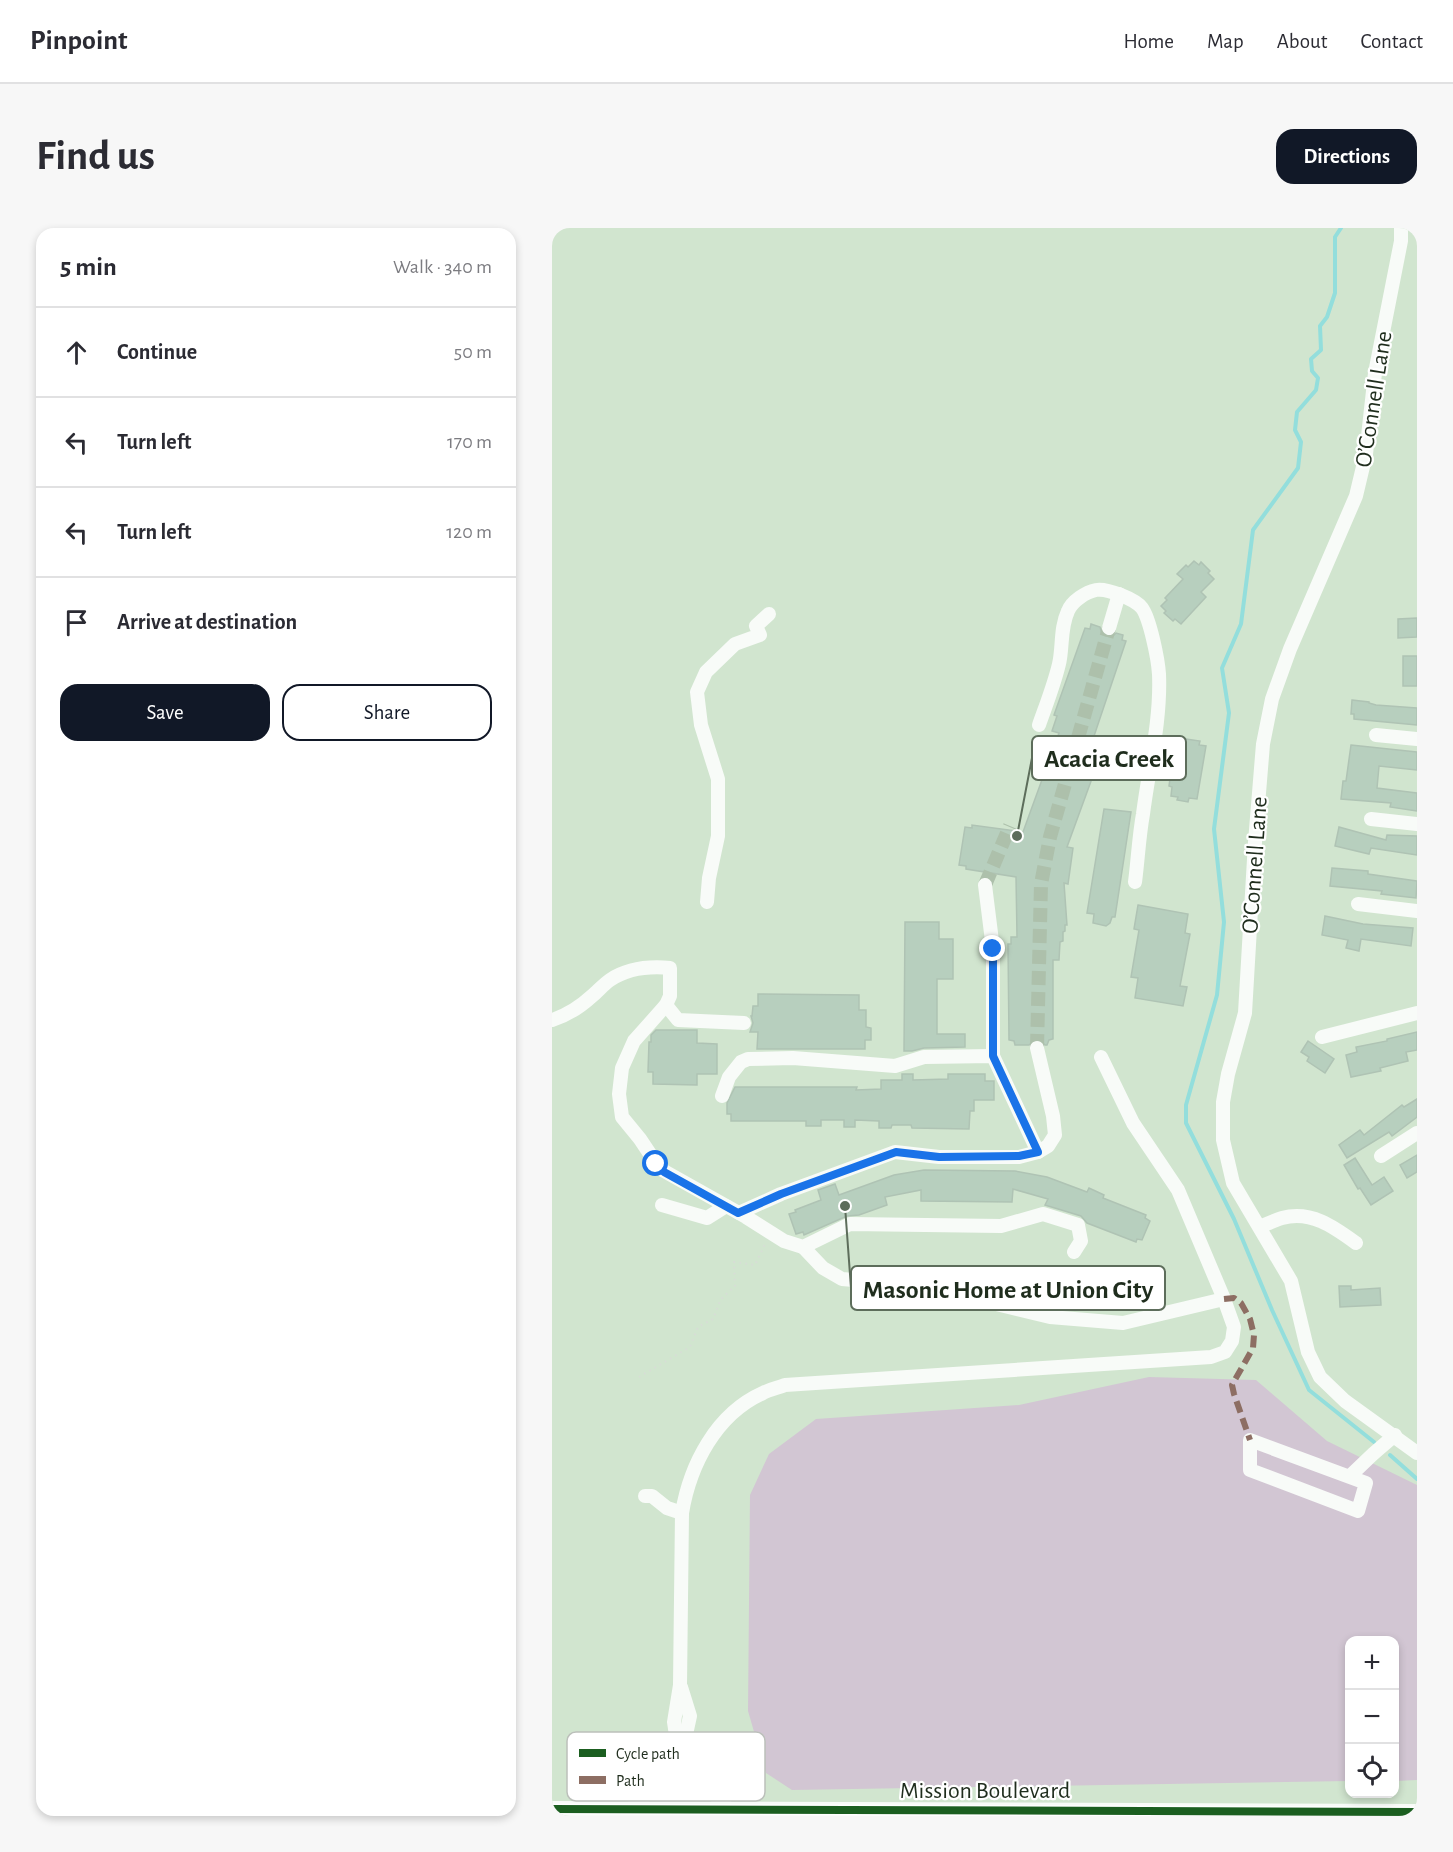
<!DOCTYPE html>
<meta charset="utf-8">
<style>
body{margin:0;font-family:"Alegreya Sans",sans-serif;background:#f7f7f7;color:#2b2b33}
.controls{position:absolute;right:18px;bottom:18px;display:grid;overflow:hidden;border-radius:12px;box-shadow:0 3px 9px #0003}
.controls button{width:54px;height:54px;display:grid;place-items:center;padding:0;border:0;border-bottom:2px solid #e1e1e2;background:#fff;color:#2b2b33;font:30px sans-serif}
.stop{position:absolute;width:18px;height:18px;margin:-14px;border:4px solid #1a73e8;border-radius:50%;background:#fff}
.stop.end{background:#1a73e8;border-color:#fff;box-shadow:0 2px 6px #0008}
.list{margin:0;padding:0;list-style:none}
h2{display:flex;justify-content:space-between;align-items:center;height:78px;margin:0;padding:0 24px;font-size:26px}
h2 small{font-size:20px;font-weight:400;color:#7c7c81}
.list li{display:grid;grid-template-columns:39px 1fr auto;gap:18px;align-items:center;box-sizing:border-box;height:90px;padding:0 24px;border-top:2px solid #e1e1e2}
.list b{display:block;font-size:22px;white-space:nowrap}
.list em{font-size:20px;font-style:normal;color:#7c7c81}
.actions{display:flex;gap:12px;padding:18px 24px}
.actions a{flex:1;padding:14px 0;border:2px solid #111827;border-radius:18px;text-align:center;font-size:21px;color:#111827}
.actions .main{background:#111827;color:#fff}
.icon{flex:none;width:33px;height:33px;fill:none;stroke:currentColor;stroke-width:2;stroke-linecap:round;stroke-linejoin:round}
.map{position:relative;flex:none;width:865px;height:1588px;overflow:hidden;border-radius:18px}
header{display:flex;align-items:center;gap:36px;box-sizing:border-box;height:84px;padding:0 30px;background:#fff;border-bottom:2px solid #e1e1e2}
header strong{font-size:28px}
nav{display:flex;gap:33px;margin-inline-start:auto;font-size:21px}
.intro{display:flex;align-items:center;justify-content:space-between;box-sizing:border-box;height:144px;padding:0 36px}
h1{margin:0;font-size:42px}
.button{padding:15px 27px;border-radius:18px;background:#111827;color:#fff;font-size:21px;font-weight:700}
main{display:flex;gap:36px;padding:0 36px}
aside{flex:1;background:#fff;border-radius:18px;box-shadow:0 3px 9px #0003}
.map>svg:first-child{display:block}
</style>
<header>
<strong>Pinpoint</strong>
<nav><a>Home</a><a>Map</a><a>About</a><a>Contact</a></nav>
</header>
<div class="intro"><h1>Find us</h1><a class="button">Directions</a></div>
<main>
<aside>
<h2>5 min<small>Walk · 340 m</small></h2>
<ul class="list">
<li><svg class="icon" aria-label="ahead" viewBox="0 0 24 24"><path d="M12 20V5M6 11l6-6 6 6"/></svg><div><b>Continue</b></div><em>50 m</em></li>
<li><svg class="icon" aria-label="left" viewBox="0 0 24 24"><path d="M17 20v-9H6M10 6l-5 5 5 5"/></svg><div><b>Turn left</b></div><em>170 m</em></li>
<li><svg class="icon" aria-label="left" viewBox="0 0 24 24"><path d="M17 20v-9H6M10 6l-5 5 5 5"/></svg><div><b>Turn left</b></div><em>120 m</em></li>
<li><svg class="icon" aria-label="arrive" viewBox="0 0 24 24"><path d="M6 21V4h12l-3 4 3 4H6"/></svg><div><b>Arrive at destination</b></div></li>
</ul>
<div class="actions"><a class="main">Save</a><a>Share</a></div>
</aside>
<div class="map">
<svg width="865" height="1588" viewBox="0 0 865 1588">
<rect width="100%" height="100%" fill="#d1e5cf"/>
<polygon fill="#d2c6d3" points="597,1149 704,1152 775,1213 865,1257 865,1552 843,1553 842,1412 798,1412 797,1553 240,1562 214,1545 196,1483 198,1267 217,1226 264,1191 467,1177"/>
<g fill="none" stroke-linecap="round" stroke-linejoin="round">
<g stroke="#93dedc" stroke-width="4">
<polyline points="789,0 783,9 783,65 775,89 768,98 769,122 759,131 760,143 766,150 764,162 745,184 743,202 749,214 746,240 701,302 689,396 670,440 677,485 662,601 672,694 665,767 634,877 634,895 682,991 720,1082 757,1162 822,1214"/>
<polyline points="838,1227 865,1251"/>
</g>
</g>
<g fill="#b7cfbe" stroke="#afc3b4" stroke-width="1.5">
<polygon points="642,333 647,337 649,334 658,343 656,345 662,351 649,364 654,369 629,396 623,391 621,393 612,385 614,383 609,378 615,372 613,370 631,351 625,346 634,337 636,339"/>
<polygon points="865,390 865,409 846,410 846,391"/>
<polygon points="539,396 548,399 550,406 554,408 560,409 564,405 571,407 570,412 574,413 539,517 546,519 544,524 547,525 545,533 546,534 515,619 521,620 516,656 512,655 515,697 513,697 513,703 511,704 511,713 508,714 507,732 501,732 501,811 497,812 495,817 493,817 488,812 484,811 477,817 463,817 462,813 457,812 456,716 459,716 459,709 465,709 464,649 414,641 414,638 407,637 413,599 420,600 420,597 471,604 507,505 500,503 505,488 502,487 533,400 538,401"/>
<rect x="851" y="428" width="14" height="30"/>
<polygon points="800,472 817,474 817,475 824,477 865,480 865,497 802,491 802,486 799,486"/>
<polygon points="634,511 648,513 647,517 654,518 645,571 637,570 636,574 625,572 626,569 619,568 620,559 617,558 622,522 625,523 627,513 633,514"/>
<polygon points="799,517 865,524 865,542 827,538 825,560 865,565 865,583 838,579 839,575 789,571 791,553 794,553"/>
<polygon points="552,581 579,584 563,689 560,689 558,695 554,698 541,695 542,686 535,685"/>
<polygon points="787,599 834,612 835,607 865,608 865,627 819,620 817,626 783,618"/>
<polygon points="780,640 816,643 816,646 865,653 864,670 829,666 830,663 778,658"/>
<polygon points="586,677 636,686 633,705 638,706 628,758 635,759 631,778 583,770 586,750 579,749 587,702 582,701"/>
<polygon points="773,688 811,696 861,700 859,718 809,711 807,723 794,720 796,712 770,707"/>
<polygon points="353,694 387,694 387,711 401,711 401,751 385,751 385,806 413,806 413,819 372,820 360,823 352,823"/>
<polygon points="206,766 307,767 307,782 314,782 314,799 319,800 319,812 313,812 313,821 205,821 206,804 198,804 201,795 199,788 200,788 201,778 206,778"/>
<polygon points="104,802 145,802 145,815 165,816 165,846 145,846 145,857 101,856 101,844 96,844 97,814 99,814 99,807"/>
<polygon points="865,804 865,822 854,824 856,833 828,840 829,843 799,849 794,827 805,824 804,819 835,813 835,811"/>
<polygon points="756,813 782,831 773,845 755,833 757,829 749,824"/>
<polygon points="350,846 361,846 361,852 396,851 396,846 433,846 433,853 442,853 442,872 422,872 422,883 418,883 417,901 360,900 359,897 340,897 339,900 327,900 327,893 303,892 303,899 292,899 292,892 269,892 269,898 254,898 254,893 179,893 179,886 175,886 175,875 183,859 305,859 304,862 329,861 329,852 350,852"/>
<polygon points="865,871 865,889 840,908 837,904 795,930 787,917 808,902 812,907 850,877 852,879"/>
<polygon points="865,927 865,944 855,950 848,937"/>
<polygon points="803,930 820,957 832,949 841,963 819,977 808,960 806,961 792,937"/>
<polygon points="372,942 463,943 495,949 535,964 537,960 552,967 551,970 594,987 593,990 598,993 590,1012 585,1011 584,1014 535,995 529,988 493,977 496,971 461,961 460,974 369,973 369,962 333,969 335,977 307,987 295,988 252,1007 251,1004 244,1006 237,986 244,984 243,982 269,972 266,962 283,956 287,967 342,947"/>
<polygon points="787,1058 799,1058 799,1062 828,1060 829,1077 788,1079"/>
</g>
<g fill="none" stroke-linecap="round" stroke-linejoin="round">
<g stroke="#adc0ab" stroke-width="14" stroke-dasharray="14 7" stroke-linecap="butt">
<polyline points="433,657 458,598"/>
<polyline points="485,820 489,656 498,609 557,400"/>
</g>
<polyline stroke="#d7ddd6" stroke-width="2" stroke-dasharray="1.5 4.5" stroke-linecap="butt" points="87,1149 138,1119 146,1099 161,1091 169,1071 183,1058 182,1034 203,1037 213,1016"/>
<g stroke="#f8fbf8" stroke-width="14">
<polyline points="849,0 849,13 823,145 814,226 804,268 738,421 720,471 711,516 703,614 693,785 676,846 671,874 671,912 681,955 739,1053 756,1124 768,1149 793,1173 865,1225"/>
<polyline points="557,400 567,366"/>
<path d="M487,497C494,477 502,457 507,436C511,419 508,400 516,383C520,373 534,364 544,362C555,360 583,371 590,380C598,391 606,431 607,446C609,493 597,539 591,586C587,608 586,631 583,654"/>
<polyline points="824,507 865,511"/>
<polyline points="819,591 865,596"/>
<polyline points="433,657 441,721 441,828"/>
<polyline points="155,674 157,650 166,608 166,551 149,497 145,464 154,444 183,416 208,407 204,398 217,386"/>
<polyline points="806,676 865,683"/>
<polyline points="114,777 126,792 192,795"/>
<path d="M0,792C16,787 28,779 40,768C46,763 52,756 58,752C76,740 97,738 118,740V768L114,777L82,813L70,840L67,866L70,889L88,911L104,935L112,943L194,989L232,1013L251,1019L298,996L449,998L491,986L526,997L529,1013L522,1024"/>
<polyline points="770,809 865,785"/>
<polyline points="170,868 177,849 189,834 196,831 241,830 343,838 372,829 441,828 486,924"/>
<polyline points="829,928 865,905"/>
<polyline points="110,977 155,990 174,978"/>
<polyline points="187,985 229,966 343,924 387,929 467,929 486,924 496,918 503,907 501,888 485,820"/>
<path d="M708,999C715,996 723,992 730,990C759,982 782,999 804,1015"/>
<polyline points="251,1019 271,1040 290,1051 371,1058 498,1089 571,1095 672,1071"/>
<polygon points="698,1212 814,1255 806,1283 698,1242"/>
<polyline points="798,1248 821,1226 843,1207"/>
<polyline points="93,1268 100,1268 115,1280 130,1285"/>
<path d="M177,1581L128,1534L122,1494L128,1457L130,1285C138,1237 164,1186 211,1165C218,1161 226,1160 233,1157L659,1129L673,1124L680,1113L682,1099L672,1071L626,962L581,895L549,829"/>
<polyline points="77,1582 123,1542 128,1534 138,1488 129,1459"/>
</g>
<polyline stroke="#f8fbf8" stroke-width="16" points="0,1581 865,1584"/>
<polyline stroke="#8d6e63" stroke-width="6" stroke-dasharray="12 6" stroke-linecap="butt" points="672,1071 682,1070 689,1075 698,1091 702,1107 701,1120 680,1157 682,1166 698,1212"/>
<defs>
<polyline id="cycleway" points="0,1581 865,1584"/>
</defs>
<use href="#cycleway" stroke="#fff" stroke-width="11"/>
<use href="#cycleway" stroke="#1b5e20" stroke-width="8"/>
</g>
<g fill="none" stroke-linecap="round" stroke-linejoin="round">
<polyline stroke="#1a73e8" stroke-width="8" points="104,936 112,944 186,985 229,966 344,924 387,929 467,928 486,924 441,828 441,721"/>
</g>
<g text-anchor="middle" stroke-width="4.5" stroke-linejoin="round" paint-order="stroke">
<g font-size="24" fill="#1f2d1d" stroke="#fff">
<text transform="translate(821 171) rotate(-81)" y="8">O’Connell Lane</text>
<text transform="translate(702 637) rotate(-86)" y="8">O’Connell Lane</text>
<text x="433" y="1570">Mission Boulevard</text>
</g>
</g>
<rect x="15" y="1504" width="198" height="69" rx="9" fill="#fff" stroke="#bcc0bb" stroke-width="1.5"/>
<rect x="27" y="1521" width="27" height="8" fill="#1b5e20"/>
<rect x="27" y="1548" width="27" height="8" fill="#8d6e63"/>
<g font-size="16" fill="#1f2d1d">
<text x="64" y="1531">Cycle path</text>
<text x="64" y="1558">Path</text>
</g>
<path fill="none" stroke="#5d6d5b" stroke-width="2" d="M465 608L480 530M293 978L299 1060"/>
<g fill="#5d6d5b" stroke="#fff" stroke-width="2">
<circle cx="465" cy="608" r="6"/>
<circle cx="293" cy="978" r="6"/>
</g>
<g fill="#fff" stroke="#5d6d5b" stroke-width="2">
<rect x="480" y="508" width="154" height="44" rx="6"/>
<rect x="299" y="1038" width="314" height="44" rx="6"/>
</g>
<g font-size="26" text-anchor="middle" font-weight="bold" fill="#1f2d1d">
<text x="557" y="539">Acacia Creek</text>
<text x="456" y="1070">Masonic Home at Union City</text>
</g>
</svg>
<div class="controls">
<button>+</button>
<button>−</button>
<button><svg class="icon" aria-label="locate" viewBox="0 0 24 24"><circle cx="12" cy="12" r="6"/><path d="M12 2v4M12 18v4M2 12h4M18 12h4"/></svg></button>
</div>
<div class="stop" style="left:104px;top:936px"></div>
<div class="stop end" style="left:441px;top:721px"></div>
</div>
</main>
